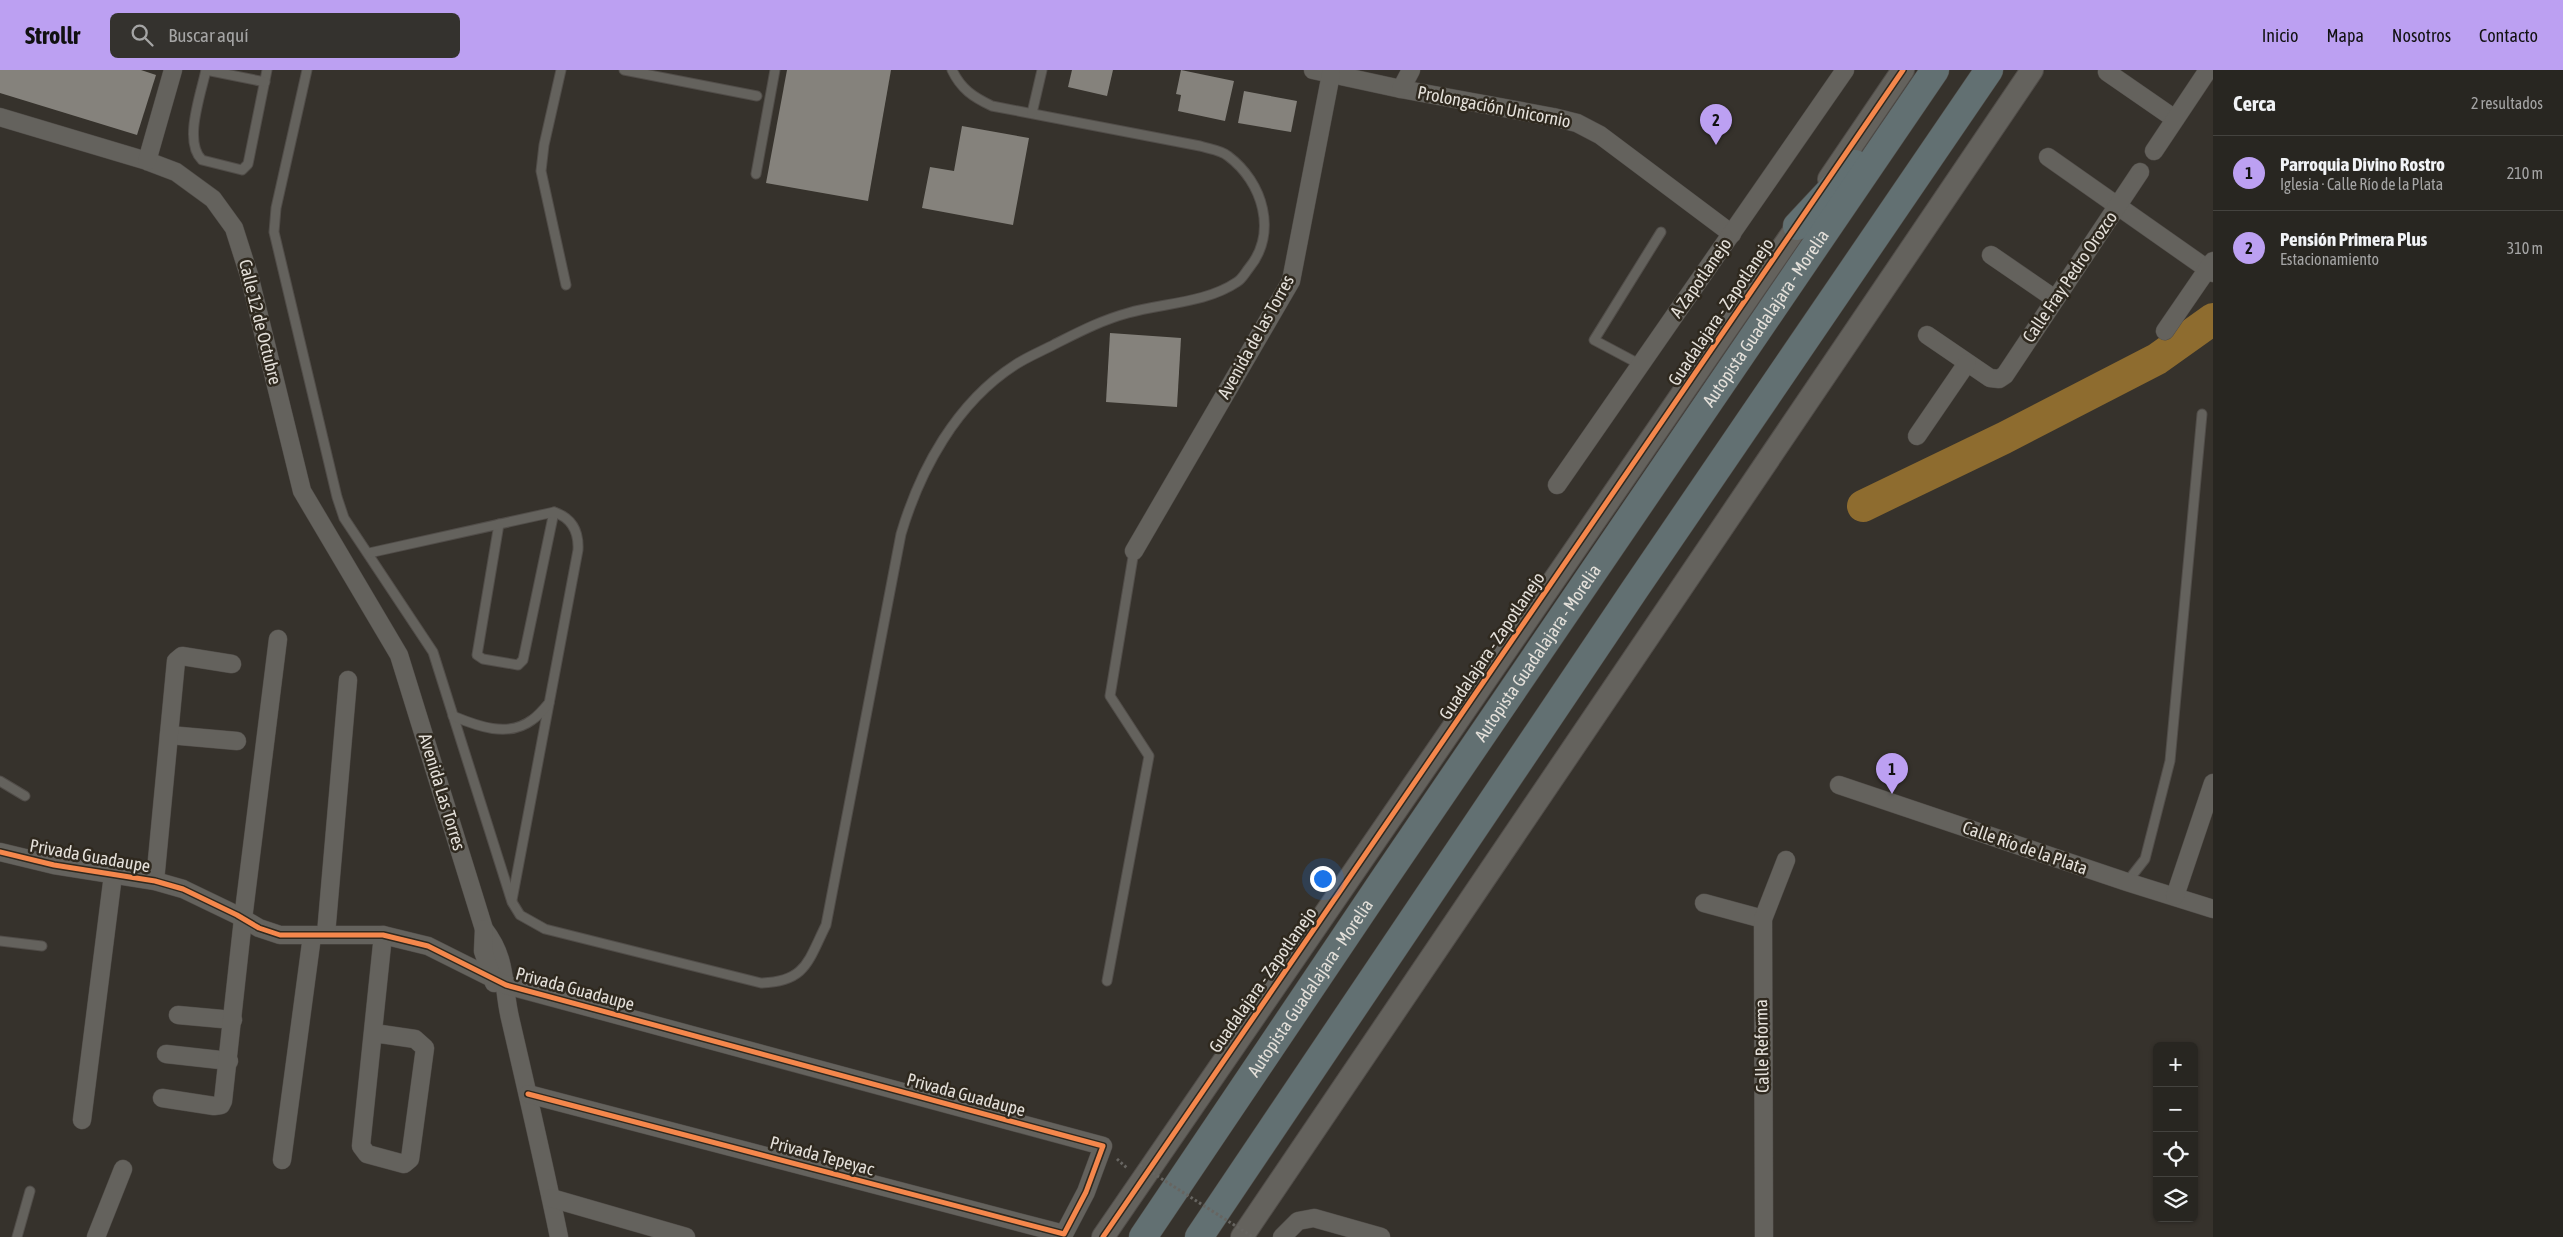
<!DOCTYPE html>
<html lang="es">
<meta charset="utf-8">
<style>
body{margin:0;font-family:"Asap Condensed",sans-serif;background:#34322e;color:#f1f3f6}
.controls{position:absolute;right:15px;bottom:15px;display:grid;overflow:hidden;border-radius:8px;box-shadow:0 1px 4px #0004}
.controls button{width:45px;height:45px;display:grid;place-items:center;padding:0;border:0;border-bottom:1px solid #44433f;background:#282621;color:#f1f3f6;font:25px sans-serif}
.you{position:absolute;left:1322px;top:808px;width:18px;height:18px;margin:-12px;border:4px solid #fff;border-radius:50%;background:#1a73e8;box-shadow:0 0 0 8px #1a73e833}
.badge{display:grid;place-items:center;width:32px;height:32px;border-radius:50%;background:#bca0f2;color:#111;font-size:16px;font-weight:700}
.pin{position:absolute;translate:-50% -41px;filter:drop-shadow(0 1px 2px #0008)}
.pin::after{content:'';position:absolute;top:26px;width:18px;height:15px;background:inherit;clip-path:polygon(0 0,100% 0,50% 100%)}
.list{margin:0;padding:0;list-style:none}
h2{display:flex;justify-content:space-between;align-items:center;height:65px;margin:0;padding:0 20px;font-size:21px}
h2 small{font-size:16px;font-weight:400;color:#a5a5a5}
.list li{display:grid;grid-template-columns:32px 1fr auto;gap:15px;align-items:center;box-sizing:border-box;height:75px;padding:0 20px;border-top:1px solid #44433f}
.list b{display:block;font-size:19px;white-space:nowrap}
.list p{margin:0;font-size:16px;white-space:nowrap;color:#a5a5a5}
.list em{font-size:16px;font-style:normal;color:#a5a5a5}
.icon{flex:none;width:28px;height:28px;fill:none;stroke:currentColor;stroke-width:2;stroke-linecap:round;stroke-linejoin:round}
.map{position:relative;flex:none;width:2213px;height:1167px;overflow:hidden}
header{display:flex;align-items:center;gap:30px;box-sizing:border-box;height:70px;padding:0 25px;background:#bca0f2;color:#111}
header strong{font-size:24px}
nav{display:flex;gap:28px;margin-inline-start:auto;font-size:18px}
.search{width:350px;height:45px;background:#34322e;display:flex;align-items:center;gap:12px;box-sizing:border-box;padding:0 18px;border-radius:8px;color:#a5a5a5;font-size:19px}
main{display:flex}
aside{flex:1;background:#282621}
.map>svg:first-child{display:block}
</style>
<header>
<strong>Strollr</strong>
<div class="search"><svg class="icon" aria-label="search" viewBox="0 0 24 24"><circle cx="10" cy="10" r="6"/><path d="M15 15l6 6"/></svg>Buscar aquí</div>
<nav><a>Inicio</a><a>Mapa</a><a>Nosotros</a><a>Contacto</a></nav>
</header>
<main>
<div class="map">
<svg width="2213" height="1167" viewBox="0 0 2213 1167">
<rect width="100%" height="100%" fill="#36322c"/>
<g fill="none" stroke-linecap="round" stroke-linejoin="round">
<polyline stroke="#8e6c2f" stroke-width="32" points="1863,436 2004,368 2157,289 2213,249"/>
</g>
<g fill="#85827c">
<polygon points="0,0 141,0 156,5 137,65 0,23"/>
<polygon points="787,0 891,0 868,131 766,113"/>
<polygon points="1072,0 1113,0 1107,26 1068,17"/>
<polygon points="1181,0 1234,11 1225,51 1178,41 1181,25 1176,24"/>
<polygon points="1244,21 1297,31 1291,62 1238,53"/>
<polygon points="962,56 1029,68 1013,155 922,138 930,97 954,101"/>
<polygon points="1110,263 1181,268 1177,337 1106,332"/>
</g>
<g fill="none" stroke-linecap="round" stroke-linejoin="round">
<defs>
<g id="service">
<path d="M206,0C201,24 183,72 202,90L242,100L248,94L267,0"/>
<polyline points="206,0 265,12"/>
<path d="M307,0L276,138L274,162L337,427L344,448L433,582L512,832L520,845L545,859L761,913C806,912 808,891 826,855L901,464C920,400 956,333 1015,295C1027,287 1042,281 1055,274C1079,262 1102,250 1128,243C1163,233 1206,233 1237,212C1242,209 1245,203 1249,198C1278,163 1263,112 1228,86C1221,80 1209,79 1200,76L992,36C973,27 961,19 952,0"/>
<polyline points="561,0 544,75 541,101 566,215"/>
<polyline points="624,0 757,26"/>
<polyline points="1032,43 1042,0"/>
<polyline points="756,104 775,0"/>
<polyline points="1641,295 1594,270 1661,162"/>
<polyline points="499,454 477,585 483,589 518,595 523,590 554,442"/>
<path d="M369,483L554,442C572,448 579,461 578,480L512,830"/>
<path d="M453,646C477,656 508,668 532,650C538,646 544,639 549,633"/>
<polyline points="0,711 25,726"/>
<polyline points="2127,812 2145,789 2170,691 2202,344"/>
<polyline points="0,871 42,876"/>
<polyline points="1107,911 1149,686 1110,626 1134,481"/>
<polyline points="17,1167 30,1121"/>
</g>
<g id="minor">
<polyline points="1313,0 1401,19 1553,47 1577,53 1600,65 1732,164"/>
<polyline points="2107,2 2175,49"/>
<polyline points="1401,19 1411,0"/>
<path d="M0,47L147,91L176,102L213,129L234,158L249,205L302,421L399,585L484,859C508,890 502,914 510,948C527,1021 544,1094 559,1167"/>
<polyline points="2154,81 2208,0"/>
<polyline points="2048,87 2213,203"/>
<polyline points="147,91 173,0"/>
<polyline points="1991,185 2055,229"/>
<polyline points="2165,261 2213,191"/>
<polyline points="1927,265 1990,308 1999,309 2005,305 2140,102"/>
<polyline points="1917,366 1967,293"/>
<polyline points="1557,415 1845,0"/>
<polyline points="1134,481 1291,211 1331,4"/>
<polyline points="169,665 237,671"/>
<polyline points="1839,715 2127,812 2213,839"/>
<polyline points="0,782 54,795 155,811 183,819 237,845 259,858 280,865 383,865 428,876 506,915 1103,1076 1086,1122 1064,1164 528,1024"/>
<polyline points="155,811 176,591 182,586 232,594"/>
<polyline points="2175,826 2213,713"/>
<polyline points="1704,833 1763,849"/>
<polyline points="484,859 483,881 494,913"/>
<polyline points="326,864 348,610"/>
<polyline points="178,945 233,950"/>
<polyline points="374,963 415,969 425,978 410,1089 404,1094 367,1084 361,1076 383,865"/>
<polyline points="166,984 229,991"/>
<polyline points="162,1028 214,1036 221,1035 223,1031 243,849 278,569"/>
<polyline points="82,1050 113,805"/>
<polyline points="282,1090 312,866"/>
<polyline points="551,1128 686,1167"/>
<polyline points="96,1167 123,1099"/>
<polyline points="1282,1167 1298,1151 1314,1148 1381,1167"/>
<polyline points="1764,1167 1763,849 1786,790"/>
</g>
<g id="tertiary">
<polyline points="1829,109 1903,0"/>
<polyline points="1103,1167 1807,142"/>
<polyline points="1242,1167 2032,0"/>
</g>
<g id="motorway">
<polyline points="1797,156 1855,94"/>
<path id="s1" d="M1143,1167L1384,809L1935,0"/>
<polyline points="1199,1167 1635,519 1989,0"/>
</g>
</defs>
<use href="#service" stroke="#514d49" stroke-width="11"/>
<use href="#minor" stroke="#514d49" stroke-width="19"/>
<use href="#tertiary" stroke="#514d49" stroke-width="24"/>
<use href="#motorway" stroke="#514d49" stroke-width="29"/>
<polyline stroke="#676561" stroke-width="3" stroke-dasharray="2.5 2.5" stroke-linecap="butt" points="1117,1089 1127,1098"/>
<use href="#service" stroke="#64625d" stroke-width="9"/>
<use href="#minor" stroke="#64625d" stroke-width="18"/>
<use href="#tertiary" stroke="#64625d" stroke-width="22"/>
<use href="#motorway" stroke="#627072" stroke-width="28"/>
<polyline stroke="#676561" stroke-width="3" stroke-dasharray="2.5 2.5" stroke-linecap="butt" points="1140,1095 1253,1167"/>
<defs>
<g id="cycleway">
<polyline points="0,782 54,795 155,811 183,819 237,845 259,858 280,865 383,865 428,876 506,915 1103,1076 1086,1122 1064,1164 528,1024"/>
<polyline points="1103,1167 1903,0"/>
</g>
</defs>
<use href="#cycleway" stroke="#2f291f" stroke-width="8"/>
<use href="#cycleway" stroke="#f5874c" stroke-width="5"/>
</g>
<g text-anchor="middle" stroke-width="5" stroke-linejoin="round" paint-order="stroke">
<g font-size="18" fill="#e4e0da" stroke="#2f291f">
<text transform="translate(1494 37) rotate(11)" y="6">Prolongación Unicornio</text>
<text transform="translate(2070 207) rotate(-56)" y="6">Calle Fray Pedro Orozco</text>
<text transform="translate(1701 208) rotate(-55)" y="6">A Zapotlanejo</text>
<text transform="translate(1721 242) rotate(-56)" y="6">Guadalajara - Zapotlanejo</text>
<text dy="6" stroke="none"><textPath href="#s1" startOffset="1110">Autopista Guadalajara - Morelia</textPath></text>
<text transform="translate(260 252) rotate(76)" y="6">Calle 12 de Octubre</text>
<text transform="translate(1256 267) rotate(-61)" y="6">Avenida de las Torres</text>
<text transform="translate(1492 576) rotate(-56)" y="6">Guadalajara - Zapotlanejo</text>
<text dy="6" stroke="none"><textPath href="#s1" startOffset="705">Autopista Guadalajara - Morelia</textPath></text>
<text transform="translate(442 722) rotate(73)" y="6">Avenida Las Torres</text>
<text transform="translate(2025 778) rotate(19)" y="6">Calle Río de la Plata</text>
<text transform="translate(90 786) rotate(10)" y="6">Privada Guadaupe</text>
<text transform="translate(1263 910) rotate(-55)" y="6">Guadalajara - Zapotlanejo</text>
<text dy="6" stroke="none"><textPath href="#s1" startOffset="300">Autopista Guadalajara - Morelia</textPath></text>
<text transform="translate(575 919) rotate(15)" y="6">Privada Guadaupe</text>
<text transform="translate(1762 976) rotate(-91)" y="6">Calle Reforma</text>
<text transform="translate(966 1025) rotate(15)" y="6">Privada Guadaupe</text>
<text transform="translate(822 1086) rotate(15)" y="6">Privada Tepeyac</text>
</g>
</g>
</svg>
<div class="controls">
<button>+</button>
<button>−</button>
<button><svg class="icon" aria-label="locate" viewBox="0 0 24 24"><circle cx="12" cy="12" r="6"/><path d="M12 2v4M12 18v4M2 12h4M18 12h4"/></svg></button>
<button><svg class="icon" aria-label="layers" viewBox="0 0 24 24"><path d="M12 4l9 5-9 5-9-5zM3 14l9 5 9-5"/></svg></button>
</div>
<div class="you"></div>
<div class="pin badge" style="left:1892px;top:724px">1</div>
<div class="pin badge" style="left:1716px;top:75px">2</div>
</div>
<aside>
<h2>Cerca<small>2 resultados</small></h2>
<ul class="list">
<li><span class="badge">1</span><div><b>Parroquia Divino Rostro</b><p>Iglesia · Calle Río de la Plata</p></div><em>210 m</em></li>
<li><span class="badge">2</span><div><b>Pensión Primera Plus</b><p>Estacionamiento</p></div><em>310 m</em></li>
</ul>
</aside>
</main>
